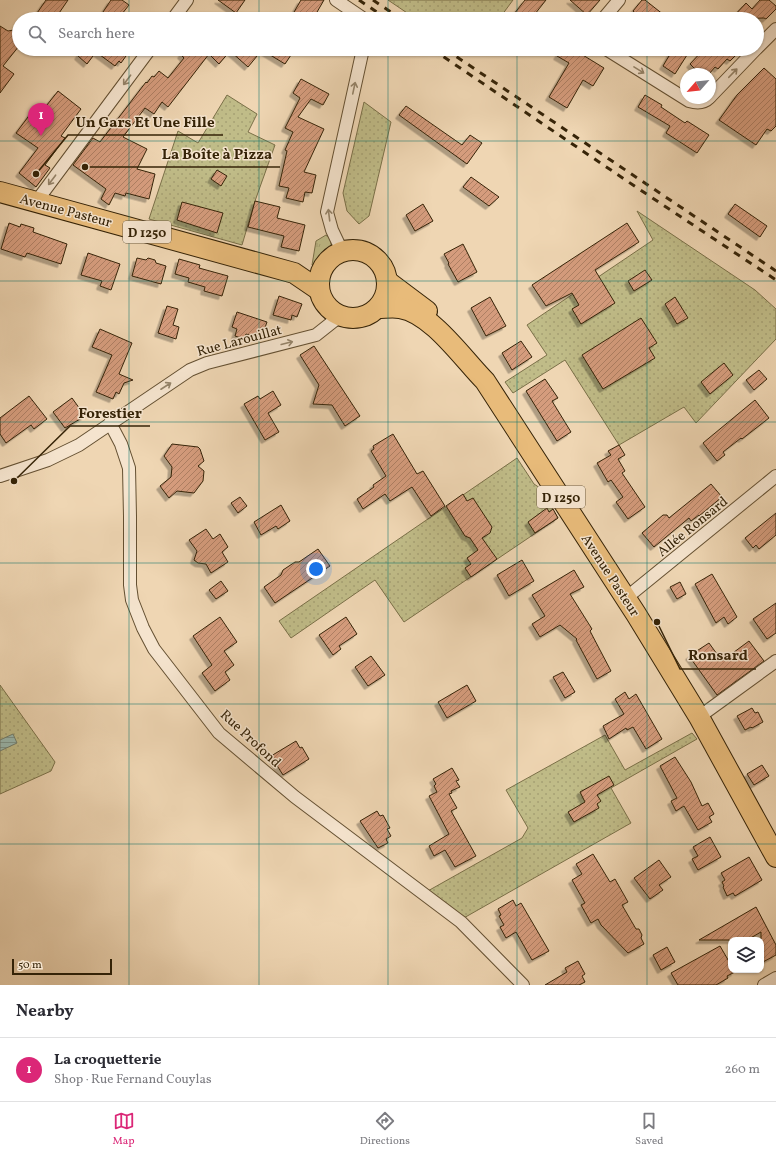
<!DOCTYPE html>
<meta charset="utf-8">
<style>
body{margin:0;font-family:Vollkorn,serif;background:#f7f7f7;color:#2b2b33}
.controls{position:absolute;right:12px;bottom:12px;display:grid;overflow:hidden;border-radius:8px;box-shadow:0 1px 3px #0004}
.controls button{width:36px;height:36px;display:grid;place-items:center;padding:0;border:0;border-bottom:1px solid #e1e1e2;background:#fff;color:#2b2b33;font:20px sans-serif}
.compass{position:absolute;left:680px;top:68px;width:36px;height:36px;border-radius:50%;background:#fff;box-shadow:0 1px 3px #0004;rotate:242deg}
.scale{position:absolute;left:12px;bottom:10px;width:100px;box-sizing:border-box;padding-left:4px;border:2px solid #352307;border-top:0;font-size:11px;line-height:14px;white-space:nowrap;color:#352307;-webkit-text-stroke:3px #f5e4ce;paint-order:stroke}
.you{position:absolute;left:316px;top:569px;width:14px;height:14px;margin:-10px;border:3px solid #fff;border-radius:50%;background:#1a73e8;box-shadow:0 0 0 6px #1a73e833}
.badge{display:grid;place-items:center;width:26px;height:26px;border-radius:50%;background:#db2777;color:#fff;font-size:13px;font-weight:700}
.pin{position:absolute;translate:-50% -33px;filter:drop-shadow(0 1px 2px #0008)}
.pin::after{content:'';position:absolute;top:21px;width:14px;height:12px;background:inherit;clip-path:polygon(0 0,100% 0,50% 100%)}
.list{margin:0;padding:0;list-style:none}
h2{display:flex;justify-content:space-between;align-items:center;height:52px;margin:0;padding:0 16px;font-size:17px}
h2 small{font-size:13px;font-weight:400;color:#7c7c81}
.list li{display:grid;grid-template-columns:26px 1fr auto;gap:12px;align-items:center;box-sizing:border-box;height:64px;padding:0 16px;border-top:1px solid #e1e1e2}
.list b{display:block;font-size:15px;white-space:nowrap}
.list p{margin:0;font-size:13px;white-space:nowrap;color:#7c7c81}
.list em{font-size:13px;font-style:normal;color:#7c7c81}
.icon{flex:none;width:22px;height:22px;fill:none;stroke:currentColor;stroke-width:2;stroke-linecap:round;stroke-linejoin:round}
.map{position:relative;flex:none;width:776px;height:985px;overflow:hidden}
.search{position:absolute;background:#fff;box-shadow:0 1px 3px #0004;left:12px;right:12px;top:12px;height:44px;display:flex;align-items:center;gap:10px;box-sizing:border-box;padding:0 14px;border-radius:22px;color:#7c7c81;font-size:15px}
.sheet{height:116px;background:#fff}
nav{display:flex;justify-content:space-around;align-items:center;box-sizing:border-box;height:56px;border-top:1px solid #e1e1e2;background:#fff;font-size:11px;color:#7c7c81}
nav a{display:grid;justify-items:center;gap:2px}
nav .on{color:#db2777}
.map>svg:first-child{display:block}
</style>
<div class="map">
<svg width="776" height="985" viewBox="0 0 776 985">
<defs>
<pattern id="grass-tufts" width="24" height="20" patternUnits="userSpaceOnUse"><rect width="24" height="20" fill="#c0bc88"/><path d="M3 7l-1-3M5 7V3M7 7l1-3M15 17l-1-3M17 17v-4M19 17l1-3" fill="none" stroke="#a6a174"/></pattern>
<pattern id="garden-dots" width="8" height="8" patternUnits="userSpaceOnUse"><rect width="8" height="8" fill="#c0bc88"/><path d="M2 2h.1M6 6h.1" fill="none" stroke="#a6a174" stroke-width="1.8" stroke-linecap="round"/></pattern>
<pattern id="water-rules" width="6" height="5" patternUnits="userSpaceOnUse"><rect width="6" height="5" fill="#9ab9b0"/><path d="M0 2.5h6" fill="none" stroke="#7e968d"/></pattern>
<pattern id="building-hatch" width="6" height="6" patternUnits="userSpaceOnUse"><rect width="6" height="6" fill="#d59c7d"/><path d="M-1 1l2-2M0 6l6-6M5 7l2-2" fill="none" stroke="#ae7f64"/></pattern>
<filter id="shadow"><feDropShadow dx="-3.5" dy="3.5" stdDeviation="0" flood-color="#0004"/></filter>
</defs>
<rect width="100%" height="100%" fill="#efd6b3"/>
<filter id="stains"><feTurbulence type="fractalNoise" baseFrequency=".005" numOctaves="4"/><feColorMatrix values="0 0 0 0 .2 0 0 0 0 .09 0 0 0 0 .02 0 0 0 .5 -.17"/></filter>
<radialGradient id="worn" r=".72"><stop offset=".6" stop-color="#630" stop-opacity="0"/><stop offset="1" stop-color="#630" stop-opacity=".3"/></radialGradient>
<polygon fill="url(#grass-tufts)" stroke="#7a7048" points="326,235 330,238 332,249 318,262 312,265 316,241"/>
<g fill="url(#garden-dots)" stroke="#7a7048">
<polygon points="388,0 513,0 499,19 416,19"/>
<polygon points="227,95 257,114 248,132 275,145 255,201 242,245 149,219 178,131 198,143"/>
<polygon points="364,102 391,122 369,216 359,224 347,211 343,193"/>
<polygon points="637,211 755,290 776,309 776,339 696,423 684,407 619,445 565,360 513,393 505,382 547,355 527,325 653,240"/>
<polygon points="517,458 534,484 540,488 558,518 404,622 375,580 291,638 279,621"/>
<polygon points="0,685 55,762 51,771 0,794"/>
<polygon points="692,733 697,739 611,788 631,823 462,919 426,892 522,838 528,828 506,790 605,735 625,770"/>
</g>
<polygon fill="url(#water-rules)" stroke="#727d6c" points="13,734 17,743 0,751 0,740"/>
<g fill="url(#building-hatch)" stroke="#352307" filter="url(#shadow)">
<polygon points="46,0 68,0 55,19 33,19"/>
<polygon points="111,0 122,0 129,5 118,19 107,19 101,15"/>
<polygon points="218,0 245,0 236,13"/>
<polygon points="301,0 324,0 313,19 290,19"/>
<polygon points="525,0 546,0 531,19 510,19"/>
<polygon points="570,0 600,0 587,15"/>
<polygon points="642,0 645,0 669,19 642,19 633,11"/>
<polygon points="760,0 769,0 776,6 776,9 766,19 764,18 731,19 746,3 752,9"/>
<polygon points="0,26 8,31 19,29 19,46 3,66 14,74 0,93"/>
<polygon points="83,49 131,49 121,63 119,61 115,66 96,52 87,64 78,56"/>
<polygon points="185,49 295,49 285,64 262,50 248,67 230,51 219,64 209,54 168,107 162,102 154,114 145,108 123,137 147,149 137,169 155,174 149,199 126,193 125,196 115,193 109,205 101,199 106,189 73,165 93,138 100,142 146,82 147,83 152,76 154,77 159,71 168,78 184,58 181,55"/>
<polygon points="562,49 573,49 604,68 593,86 583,80 567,108 549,97 569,63 557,56"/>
<polygon points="673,49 678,49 687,55 675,74 663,66"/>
<polygon points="704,49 742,49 730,61 727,59 718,69 715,67 709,74 700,74 690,64"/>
<polygon points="764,68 776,79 776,126 771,131 767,129 756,145 719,120 737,95"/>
<polygon points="301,79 329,94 323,105 311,99 298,117 324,129 304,172 316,175 312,193 305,192 303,202 286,198 289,188 279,186 287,151 285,150 293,132 285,128 300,98 293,93"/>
<polygon points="58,91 81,109 61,136 65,138 45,165 50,168 36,187 19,173 38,148 16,133 37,105 43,110"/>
<polygon points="645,95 662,105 661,107 685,123 687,121 709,135 697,153 666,133 670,126 638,107"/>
<polygon points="406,106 462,145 470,135 482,143 467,164 399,115"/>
<polygon points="217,170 227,176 221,186 211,179"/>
<polygon points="471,177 499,197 489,206 463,187"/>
<polygon points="255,201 280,207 277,218 305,225 299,251 281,247 284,236 248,227"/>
<polygon points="182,202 223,213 217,233 177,220"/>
<polygon points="423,204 433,221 415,231 406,215"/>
<polygon points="735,204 767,226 760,237 728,214"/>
<polygon points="9,223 20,227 21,224 34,228 33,232 67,244 61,264 27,253 25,257 1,249"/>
<polygon points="627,223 639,242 595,270 615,303 581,324 572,309 579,305 572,293 546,306 532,285"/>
<polygon points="463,244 477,272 458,282 448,264 449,263 444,254"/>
<polygon points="88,253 120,264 111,290 100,286 102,281 81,275"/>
<polygon points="137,258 146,260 148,258 155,260 156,263 166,266 161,284 132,276"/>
<polygon points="179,259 200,265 199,268 228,276 222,296 204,291 205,287 188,282 189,278 175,274"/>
<polygon points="645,270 652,280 634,291 628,281"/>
<polygon points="279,296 302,304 297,317 292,315 291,320 273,315"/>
<polygon points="490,297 506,326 486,336 471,308"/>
<polygon points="675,297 688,318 677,324 665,304"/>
<polygon points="167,306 178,309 173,325 179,327 176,339 158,333"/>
<polygon points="237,312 267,322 262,336 256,335 256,337 246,334 244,339 235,336 237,329 232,327"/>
<polygon points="641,318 657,343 649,348 655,358 603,389 582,355"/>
<polygon points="100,329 132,343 119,374 133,380 124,383 119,394 116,392 113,399 96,392 112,355 92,347"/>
<polygon points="521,341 532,357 512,370 502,353"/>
<polygon points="314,346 360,416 345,426 332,405 313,404 319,385 300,355"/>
<polygon points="724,363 733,375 710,394 701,382"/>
<polygon points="759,370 767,379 754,390 746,380"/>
<polygon points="545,379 558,398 552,401 571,432 557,441 526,391"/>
<polygon points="273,391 281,405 268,413 279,432 265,440 244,404 258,396 260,399"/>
<polygon points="29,396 47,419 34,429 31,425 6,443 0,434 0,418"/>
<polygon points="72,398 85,416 65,428 53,412"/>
<polygon points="755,400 769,418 742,439 741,438 723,452 725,455 717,461 703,443"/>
<polygon points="393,434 417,474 423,471 445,506 431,516 412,487 390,501 385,494 363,509 357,499 374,487 373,485 386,476 371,451 374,449 373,446"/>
<polygon points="172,444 198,447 200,449 204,461 198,466 204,471 203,481 194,493 177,491 169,498 160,486 171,477 172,467 164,456"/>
<polygon points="619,445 625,455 618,459 625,471 622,473 645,507 628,519 616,502 623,497 611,480 608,482 597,463 611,455 608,451"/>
<polygon points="711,484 722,497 699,516 699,515 691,521 689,518 654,547 642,533 663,515 667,515 669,518"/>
<polygon points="463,494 467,501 473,498 492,527 490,533 482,538 497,559 471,577 465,568 471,564 467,558 478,550 470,538 465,536 446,506"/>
<polygon points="240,497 247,506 238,513 231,503"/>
<polygon points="281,505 290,521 278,529 276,526 261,535 254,522"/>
<polygon points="547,508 549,512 553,509 558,518 535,533 528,522"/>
<polygon points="776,513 776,535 759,549 756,545 753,548 745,538"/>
<polygon points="206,529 213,539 220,534 228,547 222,552 228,562 211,573 206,564 198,563 194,560 197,551 189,540"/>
<polygon points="318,549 330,566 275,603 264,587 281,575 283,570 295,562 299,562"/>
<polygon points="522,560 534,581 509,596 497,575"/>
<polygon points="574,570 584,587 570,594 592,629 590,631 611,671 597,679 576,640 577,639 560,625 540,637 532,624 545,616 532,595"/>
<polygon points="712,574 737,617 728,624 724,617 716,623 695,584"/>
<polygon points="221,581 228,591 216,599 209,590"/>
<polygon points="680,582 686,594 677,599 670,587"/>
<polygon points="776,603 776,633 767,639 753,619"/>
<polygon points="220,617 237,642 224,651 234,665 225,672 230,680 215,691 202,673 212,665 193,636"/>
<polygon points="346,617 357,634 339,646 341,649 333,655 319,635"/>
<polygon points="749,641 764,661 717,695 689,656 709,643 722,661"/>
<polygon points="371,656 385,675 368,686 355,667"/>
<polygon points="563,672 575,692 565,698 553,677"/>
<polygon points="467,685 476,701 447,718 438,702"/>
<polygon points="625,692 629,699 636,694 662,739 646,749 633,727 627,730 626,728 609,739 603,726 624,714 615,699"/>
<polygon points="752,708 755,713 758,712 763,722 752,728 751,727 745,730 737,716"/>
<polygon points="296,741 300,748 302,747 309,759 283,775 271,756"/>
<polygon points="675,757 691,782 702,806 708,803 714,814 709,817 712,822 698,830 684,806 676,811 671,801 677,798 660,766"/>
<polygon points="762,765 769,776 754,785 747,774"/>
<polygon points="452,768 459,780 456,781 460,787 451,791 452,793 449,794 457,808 451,811 476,856 455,867 445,850 434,856 429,846 449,834 429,796 437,792 434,786 436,784 433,779"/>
<polygon points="609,776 614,785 597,795 601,801 597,804 599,808 574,822 568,812 585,802 580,792"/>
<polygon points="377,811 380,816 383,815 390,828 387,829 391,836 386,839 388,843 378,848 360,821"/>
<polygon points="710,837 721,857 698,870 692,859 698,856 693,847"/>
<polygon points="593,854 610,882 615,879 628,902 622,905 636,929 639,929 642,935 641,938 644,944 628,953 601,925 598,919 591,923 581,905 585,903 572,880 582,874 576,864"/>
<polygon points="749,857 762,880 735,896 733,893 727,896 723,887 724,886 722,882 725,880 721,873"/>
<polygon points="659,860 671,877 659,885 663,890 650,899 634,878"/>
<polygon points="513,900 516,906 521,903 549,951 532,960 516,932 506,938 500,927 504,925 499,916 501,915 498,909"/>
<polygon points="756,907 776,945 776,955 761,963 761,932 747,940 699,940"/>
<polygon points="720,946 731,965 731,970 734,970 735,972 727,976 728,978 716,985 678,985 671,973"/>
<polygon points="667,947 675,962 661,970 653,955"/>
<polygon points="578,961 585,974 582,976 585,982 579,985 545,985 567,972 565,968"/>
</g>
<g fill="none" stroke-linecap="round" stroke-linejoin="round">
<defs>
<g id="minor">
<polyline points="336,0 364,19"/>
<polyline points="173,19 187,0"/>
<polyline points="603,19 619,0"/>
<polyline points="757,48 776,29"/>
<path d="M606,49L689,101C696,103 703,104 709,98"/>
<polyline points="710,97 756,49"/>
<polyline points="36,202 150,49"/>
<polyline points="342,251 332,230 327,212 363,49"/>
<polyline points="110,423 121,444 129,468 130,516 130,585 132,600 143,628 154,649 219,733 295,797 461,922 523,985"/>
<polyline points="0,476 48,460 79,445 190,370 207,363 316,335 340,316"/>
<polyline points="626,598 776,476"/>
<polyline points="699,717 776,661"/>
<polyline points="764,985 776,978"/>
</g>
<g id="primary">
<polyline points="0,192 294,273 319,290"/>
<circle cx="353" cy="284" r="34"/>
<polyline points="387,281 427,311"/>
<path d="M378,308C385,308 393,307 400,308C432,313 463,359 485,381L636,614L699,717L776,857"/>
</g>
</defs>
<use href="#minor" stroke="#645032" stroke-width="14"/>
<use href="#primary" stroke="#352307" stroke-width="22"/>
<use href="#minor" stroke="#f5e4ce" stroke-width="12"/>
<use href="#primary" stroke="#e8bb7a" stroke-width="20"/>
<g stroke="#352307" stroke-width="3" stroke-dasharray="7 7" stroke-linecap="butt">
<polyline points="359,0 387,19"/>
<polyline points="373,0 401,19"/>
<polyline points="432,49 633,185 776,280"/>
<polyline points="445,49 776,271"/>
</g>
</g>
<defs><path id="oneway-shaft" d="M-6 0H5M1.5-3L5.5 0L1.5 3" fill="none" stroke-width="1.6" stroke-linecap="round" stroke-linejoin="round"/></defs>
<g stroke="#95846a">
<use href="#oneway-shaft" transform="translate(639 70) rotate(32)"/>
<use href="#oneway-shaft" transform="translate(733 73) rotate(-46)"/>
<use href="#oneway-shaft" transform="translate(127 80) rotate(127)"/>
<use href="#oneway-shaft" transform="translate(354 88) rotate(-78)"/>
<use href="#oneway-shaft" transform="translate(52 180) rotate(127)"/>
<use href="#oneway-shaft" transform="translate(329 215) rotate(-97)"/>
<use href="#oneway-shaft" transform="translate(287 343) rotate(-14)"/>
<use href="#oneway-shaft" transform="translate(166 386) rotate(-33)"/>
</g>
<path fill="none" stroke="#0f766e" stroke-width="1" stroke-opacity="0.55" d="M129,0V19M259,0V19M388,0V19M517,0V19M647,0V19M129,49V985M259,49V985M388,49V985M517,49V985M647,49V985M0,141H776M0,281H776M0,422H776M0,563H776M0,704H776M0,844H776"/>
<g text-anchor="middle" stroke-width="3" stroke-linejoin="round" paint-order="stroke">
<g fill="#f5e4ce" stroke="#6f5d43" stroke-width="1">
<rect x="123" y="221" width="48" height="22" rx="3"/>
<rect x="537" y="486" width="48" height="22" rx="3"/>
</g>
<g font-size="13" font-weight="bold" fill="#352307">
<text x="147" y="237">D 1250</text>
<text x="561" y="502">D 1250</text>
</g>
<g font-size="14" fill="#352307" stroke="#f5e4ce">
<text transform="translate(66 210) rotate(15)" y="5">Avenue Pasteur</text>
<text transform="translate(239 340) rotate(-15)" y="5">Rue Larouillat</text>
<text transform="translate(692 526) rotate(-39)" y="5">Allée Ronsard</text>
<text transform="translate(611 575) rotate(57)" y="5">Avenue Pasteur</text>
<text transform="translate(251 738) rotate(43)" y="5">Rue Profond</text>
</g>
</g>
<path fill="none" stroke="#352307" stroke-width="1.5" d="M36 174L68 135H223M85 167L154 167H280M14 481L70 426H150M657 622L680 669H756"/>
<g fill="#352307" stroke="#f5e4ce" stroke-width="1.5">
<circle cx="36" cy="174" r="4"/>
<circle cx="85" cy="167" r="4"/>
<circle cx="14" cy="481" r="4"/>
<circle cx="657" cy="622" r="4"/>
</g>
<g font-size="15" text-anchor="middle" font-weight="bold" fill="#352307" stroke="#f5e4ce" stroke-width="3" stroke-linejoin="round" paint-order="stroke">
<text x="145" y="127">Un Gars Et Une Fille</text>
<text x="217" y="159">La Boîte à Pizza</text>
<text x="110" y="418">Forestier</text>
<text x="718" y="660">Ronsard</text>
</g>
<rect width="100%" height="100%" filter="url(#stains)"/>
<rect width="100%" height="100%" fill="url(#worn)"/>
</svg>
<div class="controls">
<button><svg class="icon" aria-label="layers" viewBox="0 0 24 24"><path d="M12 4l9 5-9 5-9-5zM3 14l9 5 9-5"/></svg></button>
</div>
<svg class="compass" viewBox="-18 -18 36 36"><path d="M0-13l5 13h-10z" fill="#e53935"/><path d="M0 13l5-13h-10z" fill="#7c7c81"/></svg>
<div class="scale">50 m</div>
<div class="you"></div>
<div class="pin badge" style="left:41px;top:136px">1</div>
<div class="search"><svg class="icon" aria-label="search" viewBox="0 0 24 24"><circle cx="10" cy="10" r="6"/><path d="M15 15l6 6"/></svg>Search here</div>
</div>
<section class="sheet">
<h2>Nearby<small></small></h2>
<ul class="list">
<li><span class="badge">1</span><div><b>La croquetterie</b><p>Shop · Rue Fernand Couylas</p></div><em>260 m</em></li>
</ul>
</section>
<nav>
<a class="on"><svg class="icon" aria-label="map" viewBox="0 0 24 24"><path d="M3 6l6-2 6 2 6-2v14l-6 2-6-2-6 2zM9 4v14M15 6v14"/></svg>Map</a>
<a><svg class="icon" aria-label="directions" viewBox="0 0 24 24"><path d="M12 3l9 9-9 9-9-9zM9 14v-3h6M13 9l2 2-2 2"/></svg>Directions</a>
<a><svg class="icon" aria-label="saved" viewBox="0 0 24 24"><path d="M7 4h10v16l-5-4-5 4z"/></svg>Saved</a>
</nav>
